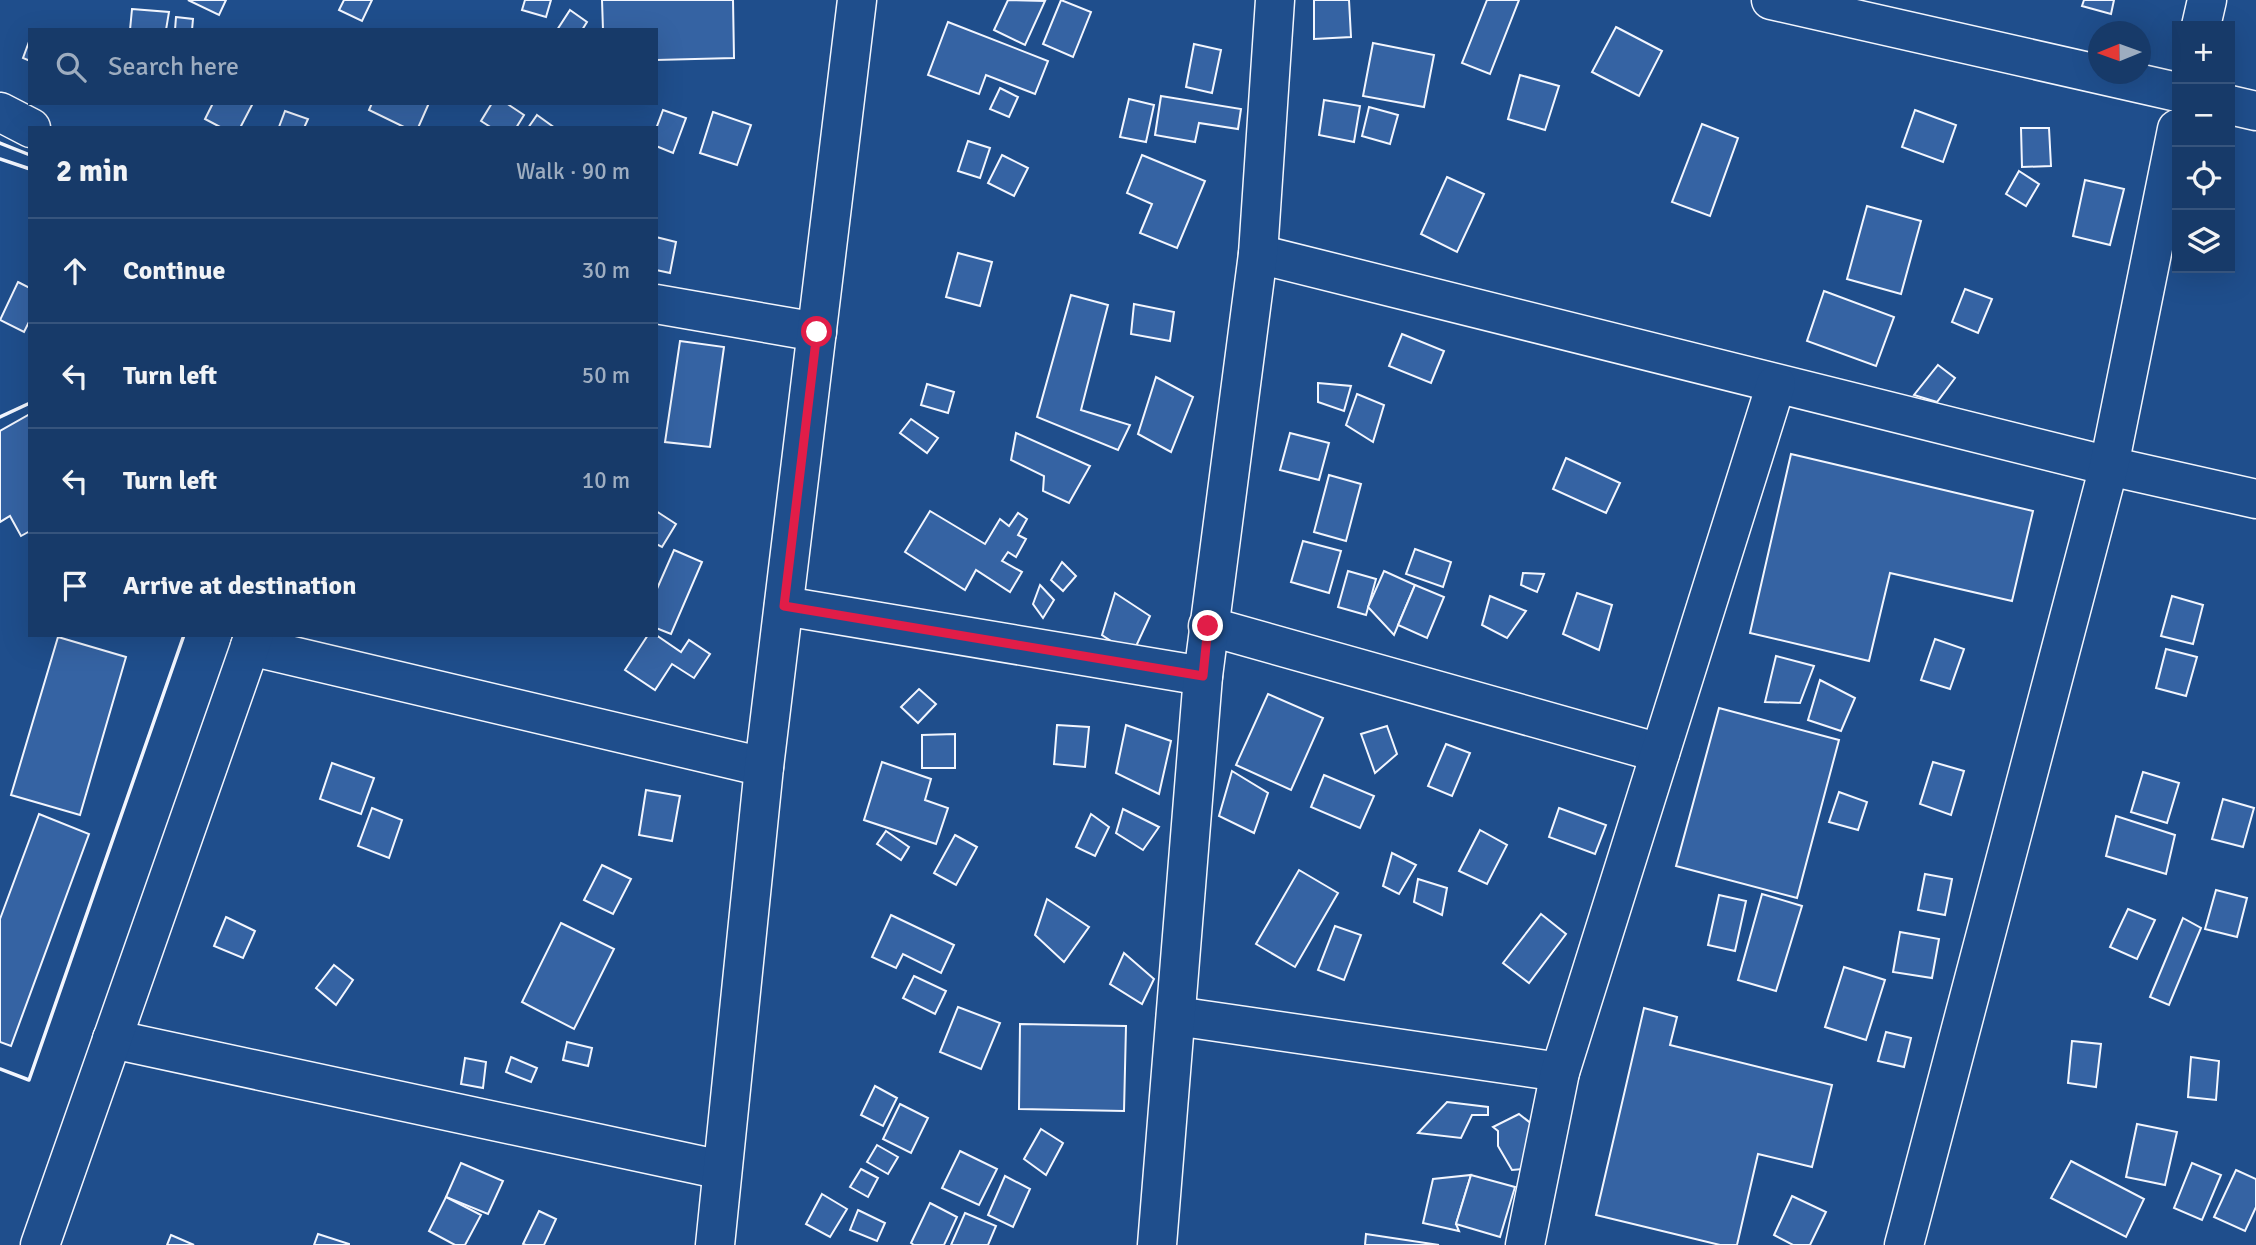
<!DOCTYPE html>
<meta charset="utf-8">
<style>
body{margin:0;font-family:Signika,sans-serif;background:#244571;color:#f1f3f6}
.controls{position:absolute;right:21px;top:21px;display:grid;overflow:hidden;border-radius:0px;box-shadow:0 7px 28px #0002}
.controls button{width:63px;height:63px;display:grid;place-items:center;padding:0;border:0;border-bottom:2px solid #36547d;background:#173a69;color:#f1f3f6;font:35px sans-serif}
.compass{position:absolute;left:2088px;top:21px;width:63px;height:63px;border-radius:50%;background:#173a69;box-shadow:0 7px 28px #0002;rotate:269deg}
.stop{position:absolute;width:21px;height:21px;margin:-16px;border:5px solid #e11d48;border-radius:50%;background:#fff}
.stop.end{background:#e11d48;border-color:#fff;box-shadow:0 2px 7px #0008}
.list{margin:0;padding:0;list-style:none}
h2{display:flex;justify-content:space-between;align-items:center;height:91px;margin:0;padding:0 28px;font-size:30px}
h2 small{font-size:23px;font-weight:400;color:#9eadc0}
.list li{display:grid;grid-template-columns:46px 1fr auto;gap:21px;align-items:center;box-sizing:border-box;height:105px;padding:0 28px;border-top:2px solid #36547d}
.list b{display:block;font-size:26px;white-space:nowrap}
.list em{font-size:23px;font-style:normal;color:#9eadc0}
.icon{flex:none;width:38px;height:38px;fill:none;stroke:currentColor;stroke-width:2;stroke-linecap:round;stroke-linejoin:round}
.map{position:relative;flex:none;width:2256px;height:1245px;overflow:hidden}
.search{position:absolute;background:#173a69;box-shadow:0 7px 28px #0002;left:28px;top:28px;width:630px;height:77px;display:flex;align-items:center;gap:18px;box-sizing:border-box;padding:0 24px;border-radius:0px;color:#9eadc0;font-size:26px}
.panel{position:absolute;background:#173a69;box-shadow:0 7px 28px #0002;left:28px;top:126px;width:630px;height:511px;border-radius:0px}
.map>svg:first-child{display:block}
</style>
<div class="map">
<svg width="2256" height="1245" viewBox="0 0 2256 1245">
<rect width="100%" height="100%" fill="#1f4e8c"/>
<g fill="#3563a3" stroke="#f2f6ff" stroke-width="2">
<polygon points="188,0 226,0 219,15"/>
<polygon points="344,0 372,0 362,21 339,10"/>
<polygon points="525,0 551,0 546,17 522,10"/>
<polygon points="602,0 733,0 734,58 656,60 656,30 603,30"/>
<polygon points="1008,0 1045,1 1025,45 994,30"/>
<polygon points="1061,0 1091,12 1073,57 1043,44"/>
<polygon points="1314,0 1349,0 1351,37 1314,39"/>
<polygon points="1487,0 1519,0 1490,74 1462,63"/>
<polygon points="2084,0 2114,0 2111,14 2082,6"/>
<polygon points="132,9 169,12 166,30 130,30"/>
<polygon points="570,10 587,22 582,30 557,30"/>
<polygon points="176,17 193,19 192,30 175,30"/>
<polygon points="948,22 1048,61 1035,94 986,75 979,94 928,75"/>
<polygon points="1616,27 1662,51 1639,96 1592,72"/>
<polygon points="30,39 30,61 23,58"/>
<polygon points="1373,43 1434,55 1424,107 1363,96"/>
<polygon points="1194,44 1221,50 1212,93 1186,87"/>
<polygon points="1520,75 1559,86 1545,130 1508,119"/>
<polygon points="1000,88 1018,97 1009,117 990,109"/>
<polygon points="1161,96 1241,109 1238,129 1199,123 1195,142 1155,135"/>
<polygon points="1129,99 1154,105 1146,142 1120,137"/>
<polygon points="1324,100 1360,106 1354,142 1319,135"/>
<polygon points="213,103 253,103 240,128 222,128 205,119"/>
<polygon points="372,103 429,103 418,128 406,128 369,110"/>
<polygon points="492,103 506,103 524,115 516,128 492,128 481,121"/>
<polygon points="1369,107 1398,115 1390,144 1362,136"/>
<polygon points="663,110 686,118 673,153 656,146 656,129"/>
<polygon points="1915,110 1956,125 1943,162 1902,147"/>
<polygon points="285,111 308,119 304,128 279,127"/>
<polygon points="713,112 751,125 737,165 700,153"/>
<polygon points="537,115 555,128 528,128"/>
<polygon points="1702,124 1738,138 1710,216 1672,202"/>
<polygon points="2021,128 2049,128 2051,166 2022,167"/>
<polygon points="968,141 990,148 980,178 958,171"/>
<polygon points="1002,155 1028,168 1014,196 988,183"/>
<polygon points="1142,155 1205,181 1177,248 1140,233 1152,204 1127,193"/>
<polygon points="2019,171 2039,184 2026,206 2006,194"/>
<polygon points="1447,177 1484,194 1457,252 1421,234"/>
<polygon points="2085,180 2124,189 2110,245 2073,236"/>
<polygon points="1867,206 1921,221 1901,294 1847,279"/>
<polygon points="656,237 676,242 670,273 656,270"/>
<polygon points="958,253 992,262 980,306 946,297"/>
<polygon points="18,282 30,288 30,320 24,332 0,320"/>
<polygon points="1965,289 1992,299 1978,333 1952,322"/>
<polygon points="1824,291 1894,317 1876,366 1807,341"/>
<polygon points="1071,295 1108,305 1081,410 1130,425 1118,450 1037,417"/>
<polygon points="1134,304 1174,312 1170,341 1131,334"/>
<polygon points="1402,334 1444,351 1431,383 1389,366"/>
<polygon points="680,341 724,347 710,447 665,442"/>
<polygon points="1938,365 1955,378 1937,402 1914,395"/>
<polygon points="1156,377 1193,397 1171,452 1138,434"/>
<polygon points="1318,383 1351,386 1344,411 1318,402"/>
<polygon points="927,384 954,392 948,413 921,405"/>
<polygon points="1357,394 1384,405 1373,442 1346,425"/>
<polygon points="30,414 30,531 21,536 10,516 0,522 0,431"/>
<polygon points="911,419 938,438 927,453 900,433"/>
<polygon points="1016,433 1090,466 1069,503 1043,491 1044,476 1011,460"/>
<polygon points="1290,433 1329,443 1319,480 1280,470"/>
<polygon points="1791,454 2033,511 2012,601 1890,573 1869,661 1750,633"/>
<polygon points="1566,458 1620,483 1606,513 1553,489"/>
<polygon points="1329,475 1361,484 1346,541 1314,532"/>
<polygon points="656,511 676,524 662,547 656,544"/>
<polygon points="930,511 985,544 1000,519 1009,526 1018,513 1027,519 1018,535 1026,539 1016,557 1008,552 1002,561 1022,572 1010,592 976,570 965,590 905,552"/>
<polygon points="1303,541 1341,551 1329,593 1291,582"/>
<polygon points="1415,549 1451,562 1443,587 1406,574"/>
<polygon points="674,550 702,562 671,634 656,628 656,591"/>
<polygon points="1062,562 1076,576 1063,591 1051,580"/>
<polygon points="1348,571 1376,579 1366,615 1338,607"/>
<polygon points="1384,571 1415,585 1394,635 1368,607"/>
<polygon points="1523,573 1544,574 1537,592 1521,585"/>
<polygon points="1040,585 1054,600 1043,618 1033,604"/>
<polygon points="1415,585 1444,597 1427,638 1398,625"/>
<polygon points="1115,593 1150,616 1132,655 1102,635"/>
<polygon points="1577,593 1612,605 1599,650 1563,634"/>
<polygon points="1490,596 1526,611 1507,638 1482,625"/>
<polygon points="2172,596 2203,605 2193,644 2161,636"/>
<polygon points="648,635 656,635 681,652 689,640 710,654 694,678 672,664 655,690 625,670"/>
<polygon points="58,637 126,657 80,815 11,795"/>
<polygon points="1935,639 1964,649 1950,689 1921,680"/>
<polygon points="2166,649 2197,657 2186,696 2156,688"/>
<polygon points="1776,656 1814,666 1800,703 1765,702"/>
<polygon points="1820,680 1855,698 1841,731 1808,720"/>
<polygon points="919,689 936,704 918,723 901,707"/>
<polygon points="1268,694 1323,718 1291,790 1236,765"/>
<polygon points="1719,708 1839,740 1797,898 1676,866"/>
<polygon points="1057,725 1089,727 1085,767 1054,764"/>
<polygon points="1126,725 1171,741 1159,794 1116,773"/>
<polygon points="1387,726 1397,754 1375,773 1361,734"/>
<polygon points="955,734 955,768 922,768 922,735"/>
<polygon points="1446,744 1470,753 1452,796 1428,786"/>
<polygon points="882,762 931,779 925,800 948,808 936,844 864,820"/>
<polygon points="1933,762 1964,771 1951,815 1920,804"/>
<polygon points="332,763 374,778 361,814 320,799"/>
<polygon points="1232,771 1268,793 1254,833 1219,816"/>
<polygon points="2143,772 2179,783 2167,823 2131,812"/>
<polygon points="1324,775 1374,796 1360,828 1311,807"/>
<polygon points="646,790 680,796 672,841 639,835"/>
<polygon points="1839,792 1867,802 1858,830 1829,822"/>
<polygon points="2223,799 2254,808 2243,847 2212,839"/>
<polygon points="372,808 402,820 389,858 358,846"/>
<polygon points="1559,808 1606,825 1595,854 1549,837"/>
<polygon points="1123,809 1159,827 1143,850 1116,833"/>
<polygon points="39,814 89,834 11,1046 0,1042 0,919"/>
<polygon points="1091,814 1109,827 1095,856 1076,847"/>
<polygon points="2116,816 2175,835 2166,874 2106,856"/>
<polygon points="1480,830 1507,845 1487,884 1459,871"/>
<polygon points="886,831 909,847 901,860 877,844"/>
<polygon points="955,835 977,847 956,885 934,873"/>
<polygon points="1392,853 1416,865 1399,894 1383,886"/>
<polygon points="602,865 631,879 613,914 584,900"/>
<polygon points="1299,870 1338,893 1295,967 1256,944"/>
<polygon points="1925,874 1952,879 1945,915 1918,910"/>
<polygon points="1418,879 1447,888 1442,915 1414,902"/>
<polygon points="2216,890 2247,898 2237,937 2205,929"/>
<polygon points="1762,894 1802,906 1776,991 1738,980"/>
<polygon points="1719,895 1746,901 1735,951 1708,945"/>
<polygon points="1047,899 1089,927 1064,962 1035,935"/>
<polygon points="2128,909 2155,920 2137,959 2110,947"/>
<polygon points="1541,914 1566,934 1529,983 1503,963"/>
<polygon points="891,915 954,945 941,973 903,954 896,968 872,957"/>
<polygon points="226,917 255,931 243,958 214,946"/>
<polygon points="2183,918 2201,928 2169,1005 2150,997"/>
<polygon points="561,923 614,949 574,1029 522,1002"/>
<polygon points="1335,926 1361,935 1344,980 1318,970"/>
<polygon points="1900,932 1939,939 1932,978 1893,972"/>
<polygon points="1124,953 1154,979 1142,1004 1110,984"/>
<polygon points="334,965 353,980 336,1005 316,988"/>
<polygon points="1844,967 1885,980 1866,1040 1825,1027"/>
<polygon points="914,976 946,991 935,1014 903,998"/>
<polygon points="958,1007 1000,1023 981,1069 940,1052"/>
<polygon points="1644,1008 1677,1017 1670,1045 1832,1085 1812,1167 1758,1154 1737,1245 1720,1245 1596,1215"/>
<polygon points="1020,1024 1126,1026 1124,1111 1019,1109"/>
<polygon points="1886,1032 1911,1038 1904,1067 1878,1061"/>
<polygon points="2072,1041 2101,1044 2096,1087 2068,1083"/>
<polygon points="567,1042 592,1048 588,1066 563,1060"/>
<polygon points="511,1057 537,1068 531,1082 506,1072"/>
<polygon points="2191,1057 2219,1061 2216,1100 2188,1097"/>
<polygon points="465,1058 486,1062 483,1088 461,1084"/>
<polygon points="875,1086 897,1098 883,1126 861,1115"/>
<polygon points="1447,1102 1488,1107 1488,1115 1472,1115 1461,1138 1418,1133"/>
<polygon points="900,1104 928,1118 911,1153 883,1139"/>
<polygon points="1519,1114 1537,1128 1536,1168 1512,1170 1498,1146 1498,1131 1493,1127"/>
<polygon points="2137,1124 2177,1132 2165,1185 2126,1177"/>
<polygon points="1041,1129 1063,1143 1046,1175 1024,1159"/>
<polygon points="877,1145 898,1157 888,1174 867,1162"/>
<polygon points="960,1151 997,1169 979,1205 942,1188"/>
<polygon points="2071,1161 2144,1199 2126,1237 2051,1198"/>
<polygon points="461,1163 503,1181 488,1214 446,1197"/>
<polygon points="2192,1163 2221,1175 2202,1220 2174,1208"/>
<polygon points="861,1169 878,1178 868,1197 850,1187"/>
<polygon points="2236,1170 2256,1179 2256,1207 2245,1231 2214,1217"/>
<polygon points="1471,1175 1456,1224 1459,1231 1423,1223 1433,1179"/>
<polygon points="1471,1175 1515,1187 1500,1237 1456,1224"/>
<polygon points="1005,1176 1030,1189 1013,1227 988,1215"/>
<polygon points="822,1194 847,1209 830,1237 806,1224"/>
<polygon points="1792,1196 1826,1212 1810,1245 1793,1245 1774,1235"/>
<polygon points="446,1197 481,1215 465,1245 455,1245 429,1231"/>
<polygon points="930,1203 957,1217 944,1245 914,1245 911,1243"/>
<polygon points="858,1210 885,1223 877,1241 850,1230"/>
<polygon points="539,1211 556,1219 544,1245 526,1245 523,1244"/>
<polygon points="965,1213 996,1226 988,1245 951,1245"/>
<polygon points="318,1234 349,1244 349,1245 314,1245"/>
<polygon points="1366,1234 1439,1245 1365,1245"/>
<polygon points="171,1235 194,1245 167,1245"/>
</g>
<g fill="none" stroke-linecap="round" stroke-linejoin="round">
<defs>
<g id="minor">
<polyline points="1771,0 2177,92"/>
<polyline points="2201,26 2207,0"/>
<polyline points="2230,105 2256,111"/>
<polyline points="0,112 31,128"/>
<polyline points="1258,254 2109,466 2256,499"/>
<polyline points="656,304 817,332"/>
<polyline points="784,606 1203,676"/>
<polyline points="1208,626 1660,753"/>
<polyline points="250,646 764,767"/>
<polyline points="1176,1016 1560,1072"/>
<polyline points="112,1039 722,1170"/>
<polyline points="40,1245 254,635"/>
<polyline points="715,1245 764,767 857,0"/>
<polyline points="1157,1245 1203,676 1258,254 1275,0"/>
<polyline points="1525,1245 1560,1072 1776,384"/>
<polyline points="1904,1245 2109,466 2177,129"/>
</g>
</defs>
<use href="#minor" stroke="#f2f6ff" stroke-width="41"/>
<use href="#minor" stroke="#1f4e8c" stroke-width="38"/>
<g stroke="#f2f6ff" stroke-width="3.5">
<polyline points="0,143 30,155"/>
<polyline points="0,159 30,169"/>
<polyline points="0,417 30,403"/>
<polyline points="0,1069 29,1080 184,635"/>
</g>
</g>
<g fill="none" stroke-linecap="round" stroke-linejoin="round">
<polyline stroke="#e11d48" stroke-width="9" points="817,332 784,606 1203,676 1208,626"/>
</g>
</svg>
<div class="controls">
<button>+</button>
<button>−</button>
<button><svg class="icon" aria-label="locate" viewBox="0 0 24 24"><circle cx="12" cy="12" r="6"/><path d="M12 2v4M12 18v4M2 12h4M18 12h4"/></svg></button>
<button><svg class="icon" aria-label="layers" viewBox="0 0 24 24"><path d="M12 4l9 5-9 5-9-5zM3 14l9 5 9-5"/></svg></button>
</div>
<svg class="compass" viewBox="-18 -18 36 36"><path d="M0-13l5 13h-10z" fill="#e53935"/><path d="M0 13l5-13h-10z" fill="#9eadc0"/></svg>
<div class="stop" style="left:817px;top:332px"></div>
<div class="stop end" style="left:1208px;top:626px"></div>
<div class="search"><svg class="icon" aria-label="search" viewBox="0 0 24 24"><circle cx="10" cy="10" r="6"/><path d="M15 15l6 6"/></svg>Search here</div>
<section class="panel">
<h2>2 min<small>Walk · 90 m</small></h2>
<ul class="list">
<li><svg class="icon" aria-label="ahead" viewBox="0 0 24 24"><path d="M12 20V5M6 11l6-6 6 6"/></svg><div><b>Continue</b></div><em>30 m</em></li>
<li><svg class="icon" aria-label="left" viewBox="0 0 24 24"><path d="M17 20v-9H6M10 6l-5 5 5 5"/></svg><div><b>Turn left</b></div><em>50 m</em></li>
<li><svg class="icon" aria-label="left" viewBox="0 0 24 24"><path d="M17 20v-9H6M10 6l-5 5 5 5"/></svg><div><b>Turn left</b></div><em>10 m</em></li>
<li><svg class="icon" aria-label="arrive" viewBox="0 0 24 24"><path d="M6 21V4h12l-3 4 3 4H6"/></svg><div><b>Arrive at destination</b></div></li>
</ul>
</section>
</div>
